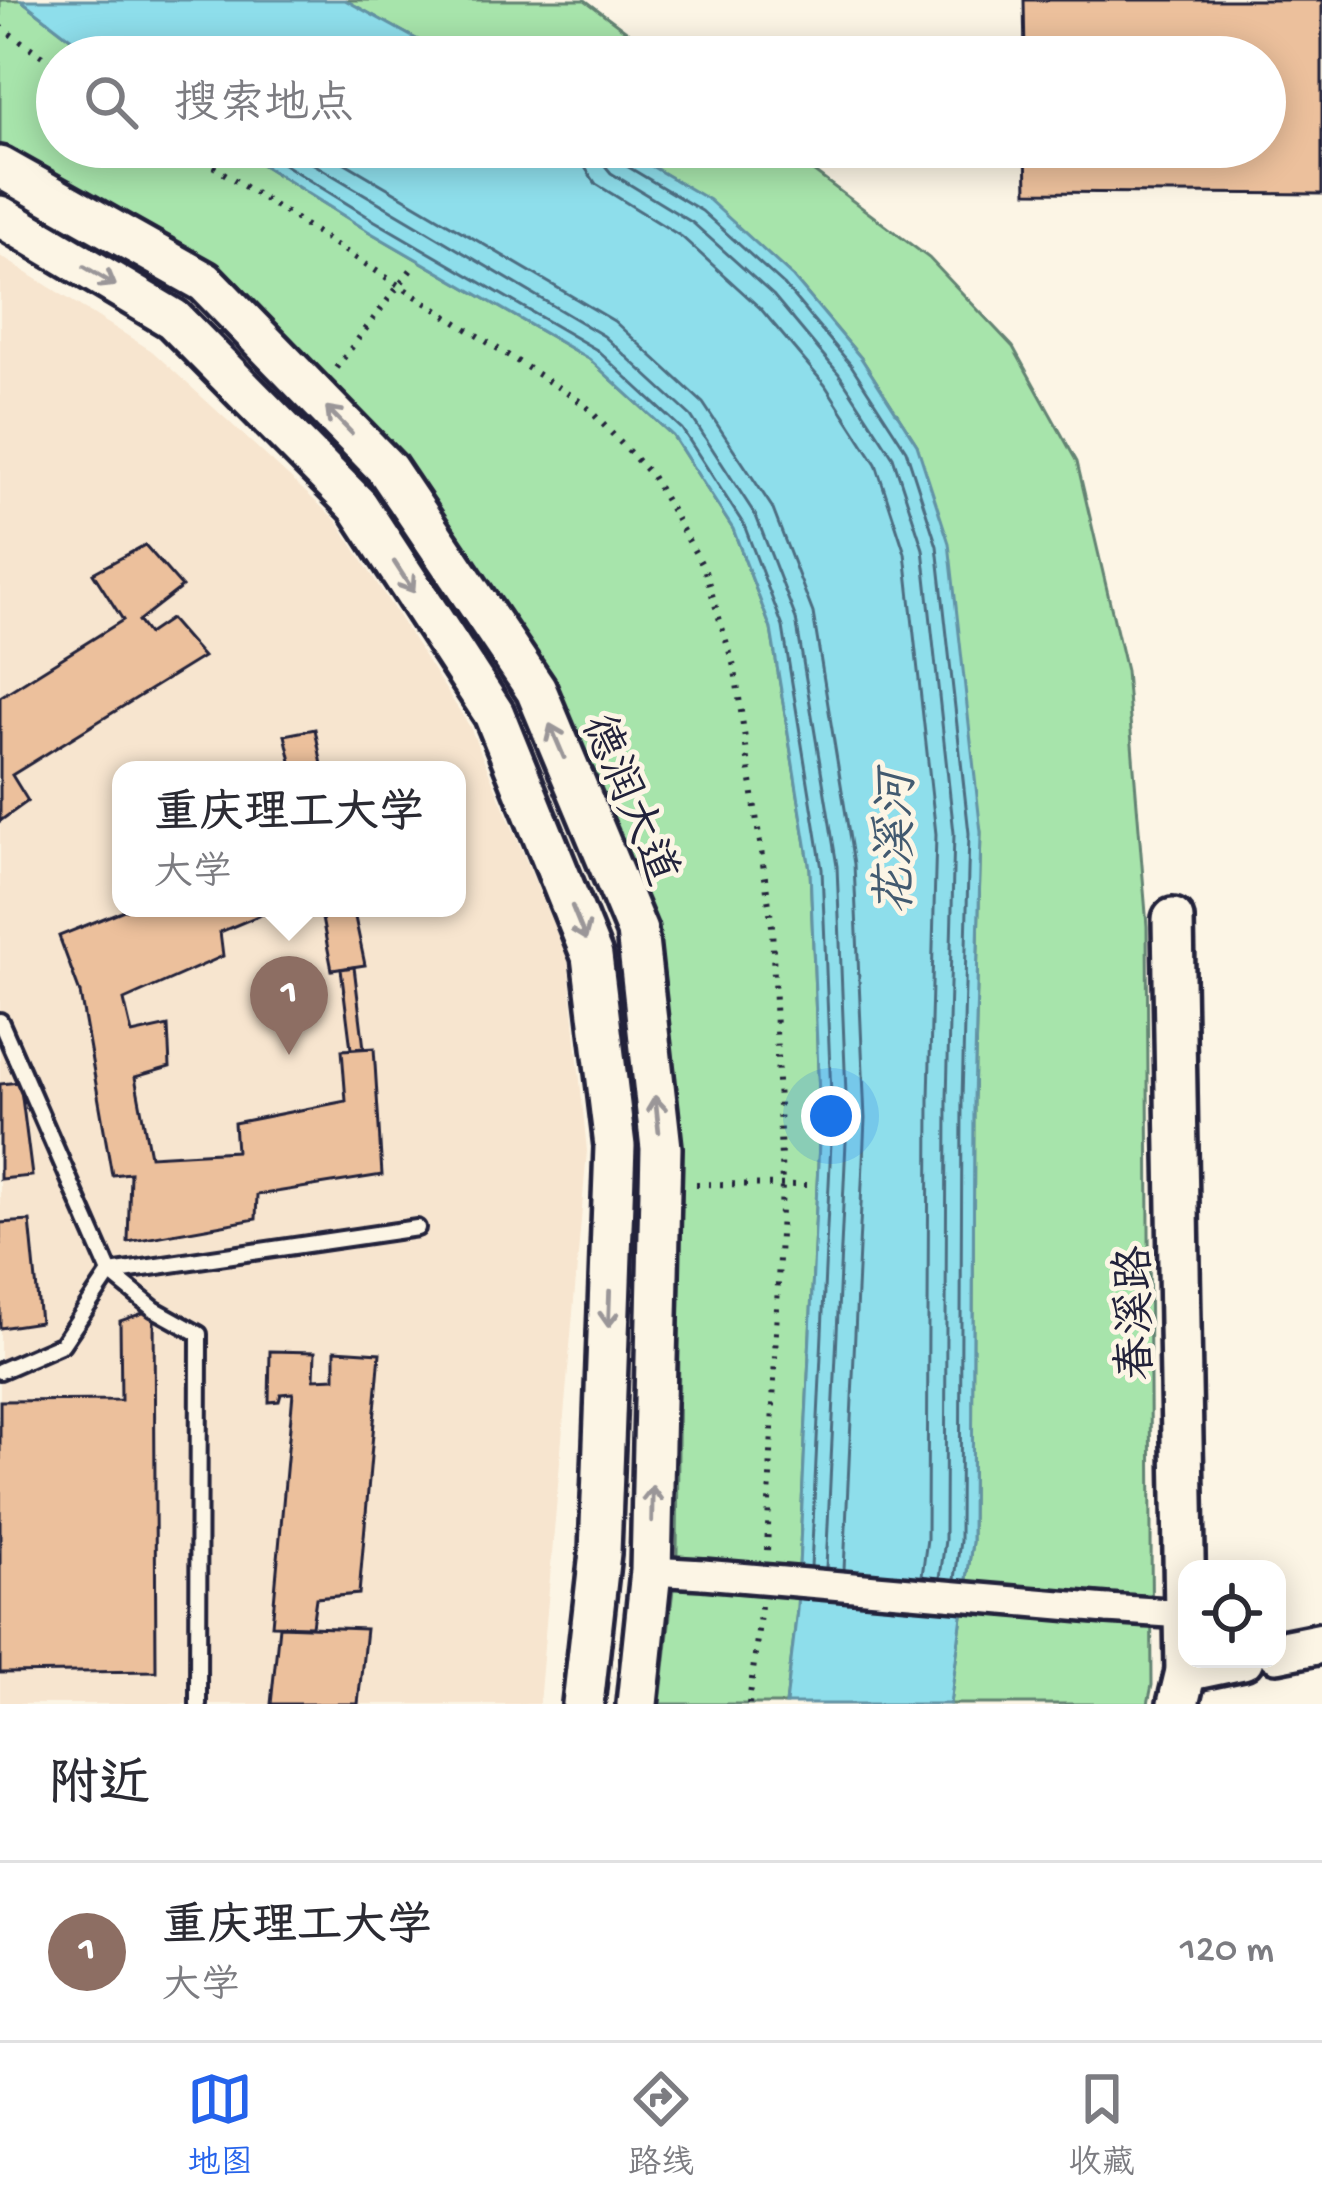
<!DOCTYPE html>
<html lang="zh">
<meta charset="utf-8">
<style>
body{margin:0;font-family:"Gochi Hand","LXGW WenKai TC",sans-serif;background:#f7f7f7;color:#2b2b33}
.controls{position:absolute;right:36px;bottom:36px;display:grid;overflow:hidden;border-radius:24px;box-shadow:0 6px 30px #0003}
.controls button{width:108px;height:108px;display:grid;place-items:center;padding:0;border:0;border-bottom:3px solid #e1e1e2;background:#fff;color:#2b2b33;font:60px sans-serif}
.you{position:absolute;left:831px;top:1116px;width:42px;height:42px;margin:-30px;border:9px solid #fff;border-radius:50%;background:#1a73e8;box-shadow:0 0 0 18px #1a73e833}
.badge{display:grid;place-items:center;width:78px;height:78px;border-radius:50%;background:#2563eb;color:#fff;font-size:39px;font-weight:700}
.pin{position:absolute;translate:-50% -99px;filter:drop-shadow(0 3px 6px #0008)}
.pin::after{content:'';position:absolute;top:63px;width:42px;height:36px;background:inherit;clip-path:polygon(0 0,100% 0,50% 100%)}
.popup{position:absolute;left:112px;top:761px;width:354px;height:156px;box-sizing:border-box;display:grid;place-content:center;border-radius:24px;background:#fff;filter:drop-shadow(0 3px 9px #0005);font-size:39px;white-space:nowrap;color:#7c7c81}
.popup b{font-size:45px;color:#2b2b33}
.popup::after{content:'';position:absolute;left:50%;top:100%;margin-left:-24px;border:24px solid transparent;border-top-color:#fff}
.list{margin:0;padding:0;list-style:none}
h2{display:flex;justify-content:space-between;align-items:center;height:156px;margin:0;padding:0 48px;font-size:51px}
h2 small{font-size:39px;font-weight:400;color:#7c7c81}
.list li{display:grid;grid-template-columns:78px 1fr auto;gap:36px;align-items:center;box-sizing:border-box;height:180px;padding:0 48px;border-top:3px solid #e1e1e2}
.list b{display:block;font-size:45px;white-space:nowrap}
.list p{margin:0;font-size:39px;white-space:nowrap;color:#7c7c81}
.list em{font-size:39px;font-style:normal;color:#7c7c81}
.icon{flex:none;width:66px;height:66px;fill:none;stroke:currentColor;stroke-width:2;stroke-linecap:round;stroke-linejoin:round}
.map{position:relative;flex:none;width:1322px;height:1704px;overflow:hidden}
.search{position:absolute;background:#fff;box-shadow:0 6px 30px #0003;left:36px;right:36px;top:36px;height:132px;display:flex;align-items:center;gap:30px;box-sizing:border-box;padding:0 42px;border-radius:66px;color:#7c7c81;font-size:45px}
.sheet{height:336px;background:#fff}
nav{display:flex;justify-content:space-around;align-items:center;box-sizing:border-box;height:168px;border-top:3px solid #e1e1e2;background:#fff;font-size:33px;color:#7c7c81}
nav a{display:grid;justify-items:center;gap:6px}
nav .on{color:#2563eb}
.map>svg:first-child{display:block}
</style>
<div class="map">
<svg width="1322" height="1704" viewBox="0 0 1322 1704">
<rect width="100%" height="100%" fill="#fcf5e5"/>
<filter id="ink" filterUnits="userSpaceOnUse"><feTurbulence type="fractalNoise" baseFrequency=".00833" numOctaves="2"/><feDisplacementMap in="SourceGraphic" scale="24" xChannelSelector="R" yChannelSelector="G"/><feConvolveMatrix kernelMatrix="1 2 1 2 8 2 1 2 1" color-interpolation-filters="sRGB"/></filter>
<g filter="url(#ink)">
<path fill="#f7e5cf" fill-rule="evenodd" d="M0,256L152,351L337,521L470,727L568,960L587,1151L539,1704H0ZM121,770H457V908H121Z"/>
<g fill="#a7e4ab" stroke="#648373" stroke-width="3">
<polygon points="0,0 21,0 95,57 57,57 57,147 234,147 368,231 589,359 673,436 733,529 771,629 810,869 820,1121 797,1610 786,1704 660,1704 677,1553 681,1147 649,924 551,676 401,454 211,268 0,145"/>
<polygon points="345,0 585,0 661,57 449,57"/>
<polygon points="619,147 781,147 929,258 1013,347 1077,462 1126,671 1147,926 1152,1685 1148,1704 950,1704 972,1542 974,1099 981,832 917,445 861,358 793,277 709,201"/>
</g>
<g fill="#8edeeb" stroke="#6393a5" stroke-width="3">
<polygon points="21,0 345,0 449,57 95,57"/>
<polygon points="234,147 619,147 709,200 793,277 861,358 917,445 949,543 981,832 974,1099 972,1542 950,1704 786,1704 797,1610 820,1121 810,869 771,629 733,529 673,436 589,359 368,231"/>
</g>
<g fill="none" stroke-linecap="round" stroke-linejoin="round">
<g stroke="#4d6d81" stroke-width="3">
<polyline points="256,147 375,221 597,350 682,429 744,525 783,627 822,869 832,1121 811,1567"/>
<polyline points="285,147 604,336 691,416 756,516 796,619 837,866 847,1120 826,1568"/>
<polyline points="318,147 614,321 703,403 772,507 813,613 854,864 865,1119 844,1570"/>
<polyline points="582,147 586,169 596,184 682,237 760,308 825,385 876,464 905,553 936,834 929,1098 927,1539 922,1576"/>
<polyline points="600,147 602,162 611,173 693,223 773,295 839,374 893,457 923,549 954,833 947,1099 945,1540 940,1578"/>
<polyline points="615,147 620,162 702,211 784,285 851,365 906,450 937,546 969,833 962,1099 960,1541 955,1579"/>
</g>
</g>
<g fill="#ecc09c" stroke="#22223b" stroke-width="3">
<polygon points="1024,0 1322,0 1322,194 1027,192 1026,147 1265,147 1265,57 1025,57"/>
<polygon points="145,545 182,587 138,621 148,634 170,619 203,657 12,775 28,801 0,821 0,697 123,620 93,573"/>
<polygon points="315,729 323,770 293,770 285,735"/>
<polygon points="129,908 277,908 220,932 223,956 124,1000 132,1034 168,1026 170,1067 135,1077 150,1156 236,1151 234,1123 346,1101 342,1050 374,1048 382,1175 257,1195 256,1219 128,1242 130,1173 112,1175 80,993 59,936"/>
<polygon points="320,908 353,908 365,965 332,970"/>
<polygon points="354,967 364,1048 351,1049 341,969"/>
<polygon points="20,1082 32,1176 0,1179 0,1084"/>
<polygon points="30,1221 40,1322 0,1328 0,1223"/>
<polygon points="154,1309 156,1671 0,1673 0,1401 121,1400 120,1321"/>
<polygon points="335,1350 380,1353 359,1594 316,1598 312,1626 272,1625 293,1393 281,1394 279,1401 269,1402 270,1351 315,1352 314,1379 335,1378"/>
<polygon points="279,1626 366,1629 358,1704 271,1704"/>
</g>
<g fill="none" stroke-linecap="round" stroke-linejoin="round">
<defs>
<g id="lane">
<polyline points="0,1021 110,1273 154,1309 199,1334 198,1704"/>
<polyline points="0,1371 62,1344 110,1273 417,1228"/>
</g>
<g id="street">
<polyline points="651,1571 703,1574"/>
<polyline points="1107,1609 1185,1614"/>
</g>
<g id="secondary">
<polyline points="0,167 205,282 387,469 536,690 637,931 661,1148 651,1571 637,1704"/>
<polyline points="0,216 173,319 358,506 494,714 592,956 615,1146 600,1553 583,1704"/>
<polyline points="1173,919 1186,1671 1178,1704"/>
<polyline points="1277,1652 1322,1643"/>
<polyline points="1186,1671 1243,1659"/>
</g>
</defs>
<use href="#lane" stroke="#22223b" stroke-width="22"/>
<use href="#street" stroke="#22223b" stroke-width="36"/>
<use href="#secondary" stroke="#22223b" stroke-width="48"/>
<g stroke="#22223b" stroke-width="6" stroke-dasharray="3 9" stroke-linecap="butt">
<polyline points="0,27 57,66"/>
<polyline points="183,147 584,404 652,476 704,568 735,670 772,926 782,1185 767,1551"/>
<polyline points="336,368 413,267"/>
<polyline points="696,1184 809,1185"/>
<polyline points="749,1704 761,1606"/>
</g>
<use href="#lane" stroke="#fcf5e5" stroke-width="14"/>
<use href="#street" stroke="#fcf5e5" stroke-width="27"/>
<use href="#secondary" stroke="#fcf5e5" stroke-width="39"/>
<defs>
<polyline id="street-bridge" points="703,1574 1107,1609"/>
</defs>
<use href="#street-bridge" stroke="#22223b" stroke-width="36" stroke-linecap="butt"/>
<use href="#street-bridge" stroke="#fcf5e5" stroke-width="27"/>
</g>
<defs><path id="oneway-shaft" d="M-6 0H5M1.5-3L5.5 0L1.5 3" fill="none" stroke-width="1.6" stroke-linecap="round" stroke-linejoin="round" transform="scale(3)"/></defs>
<g stroke="#9a9698">
<use href="#oneway-shaft" transform="translate(100 276) rotate(31)"/>
<use href="#oneway-shaft" transform="translate(339 420) rotate(-134)"/>
<use href="#oneway-shaft" transform="translate(404 577) rotate(57)"/>
<use href="#oneway-shaft" transform="translate(557 741) rotate(-113)"/>
<use href="#oneway-shaft" transform="translate(579 923) rotate(68)"/>
<use href="#oneway-shaft" transform="translate(657 1114) rotate(-96)"/>
<use href="#oneway-shaft" transform="translate(609 1309) rotate(92)"/>
<use href="#oneway-shaft" transform="translate(652 1504) rotate(-89)"/>
</g>
</g>
<g text-anchor="middle" stroke-width="10" stroke-linejoin="round" paint-order="stroke">
<g font-size="45" fill="#22223b" stroke="#fcf5e5">
<text transform="translate(633 798) rotate(67)" y="16">德润大道</text>
<text transform="translate(1132 1313) rotate(-91)" y="16">春溪路</text>
</g>
<g font-size="48" font-style="italic" fill="#425a70" stroke="#fcf5e5">
<text transform="translate(892 843) rotate(-89)" y="17">花溪河</text>
</g>
</g>
</svg>
<div class="controls">
<button><svg class="icon" aria-label="locate" viewBox="0 0 24 24"><circle cx="12" cy="12" r="6"/><path d="M12 2v4M12 18v4M2 12h4M18 12h4"/></svg></button>
</div>
<div class="you"></div>
<div class="pin badge" style="left:289px;top:1055px;background:#8d6e63">1</div>
<div class="popup"><b>重庆理工大学</b>大学</div>
<div class="search"><svg class="icon" aria-label="search" viewBox="0 0 24 24"><circle cx="10" cy="10" r="6"/><path d="M15 15l6 6"/></svg>搜索地点</div>
</div>
<section class="sheet">
<h2>附近<small></small></h2>
<ul class="list">
<li><span class="badge" style="background:#8d6e63">1</span><div><b>重庆理工大学</b><p>大学</p></div><em>120 m</em></li>
</ul>
</section>
<nav>
<a class="on"><svg class="icon" aria-label="map" viewBox="0 0 24 24"><path d="M3 6l6-2 6 2 6-2v14l-6 2-6-2-6 2zM9 4v14M15 6v14"/></svg>地图</a>
<a><svg class="icon" aria-label="directions" viewBox="0 0 24 24"><path d="M12 3l9 9-9 9-9-9zM9 14v-3h6M13 9l2 2-2 2"/></svg>路线</a>
<a><svg class="icon" aria-label="saved" viewBox="0 0 24 24"><path d="M7 4h10v16l-5-4-5 4z"/></svg>收藏</a>
</nav>
